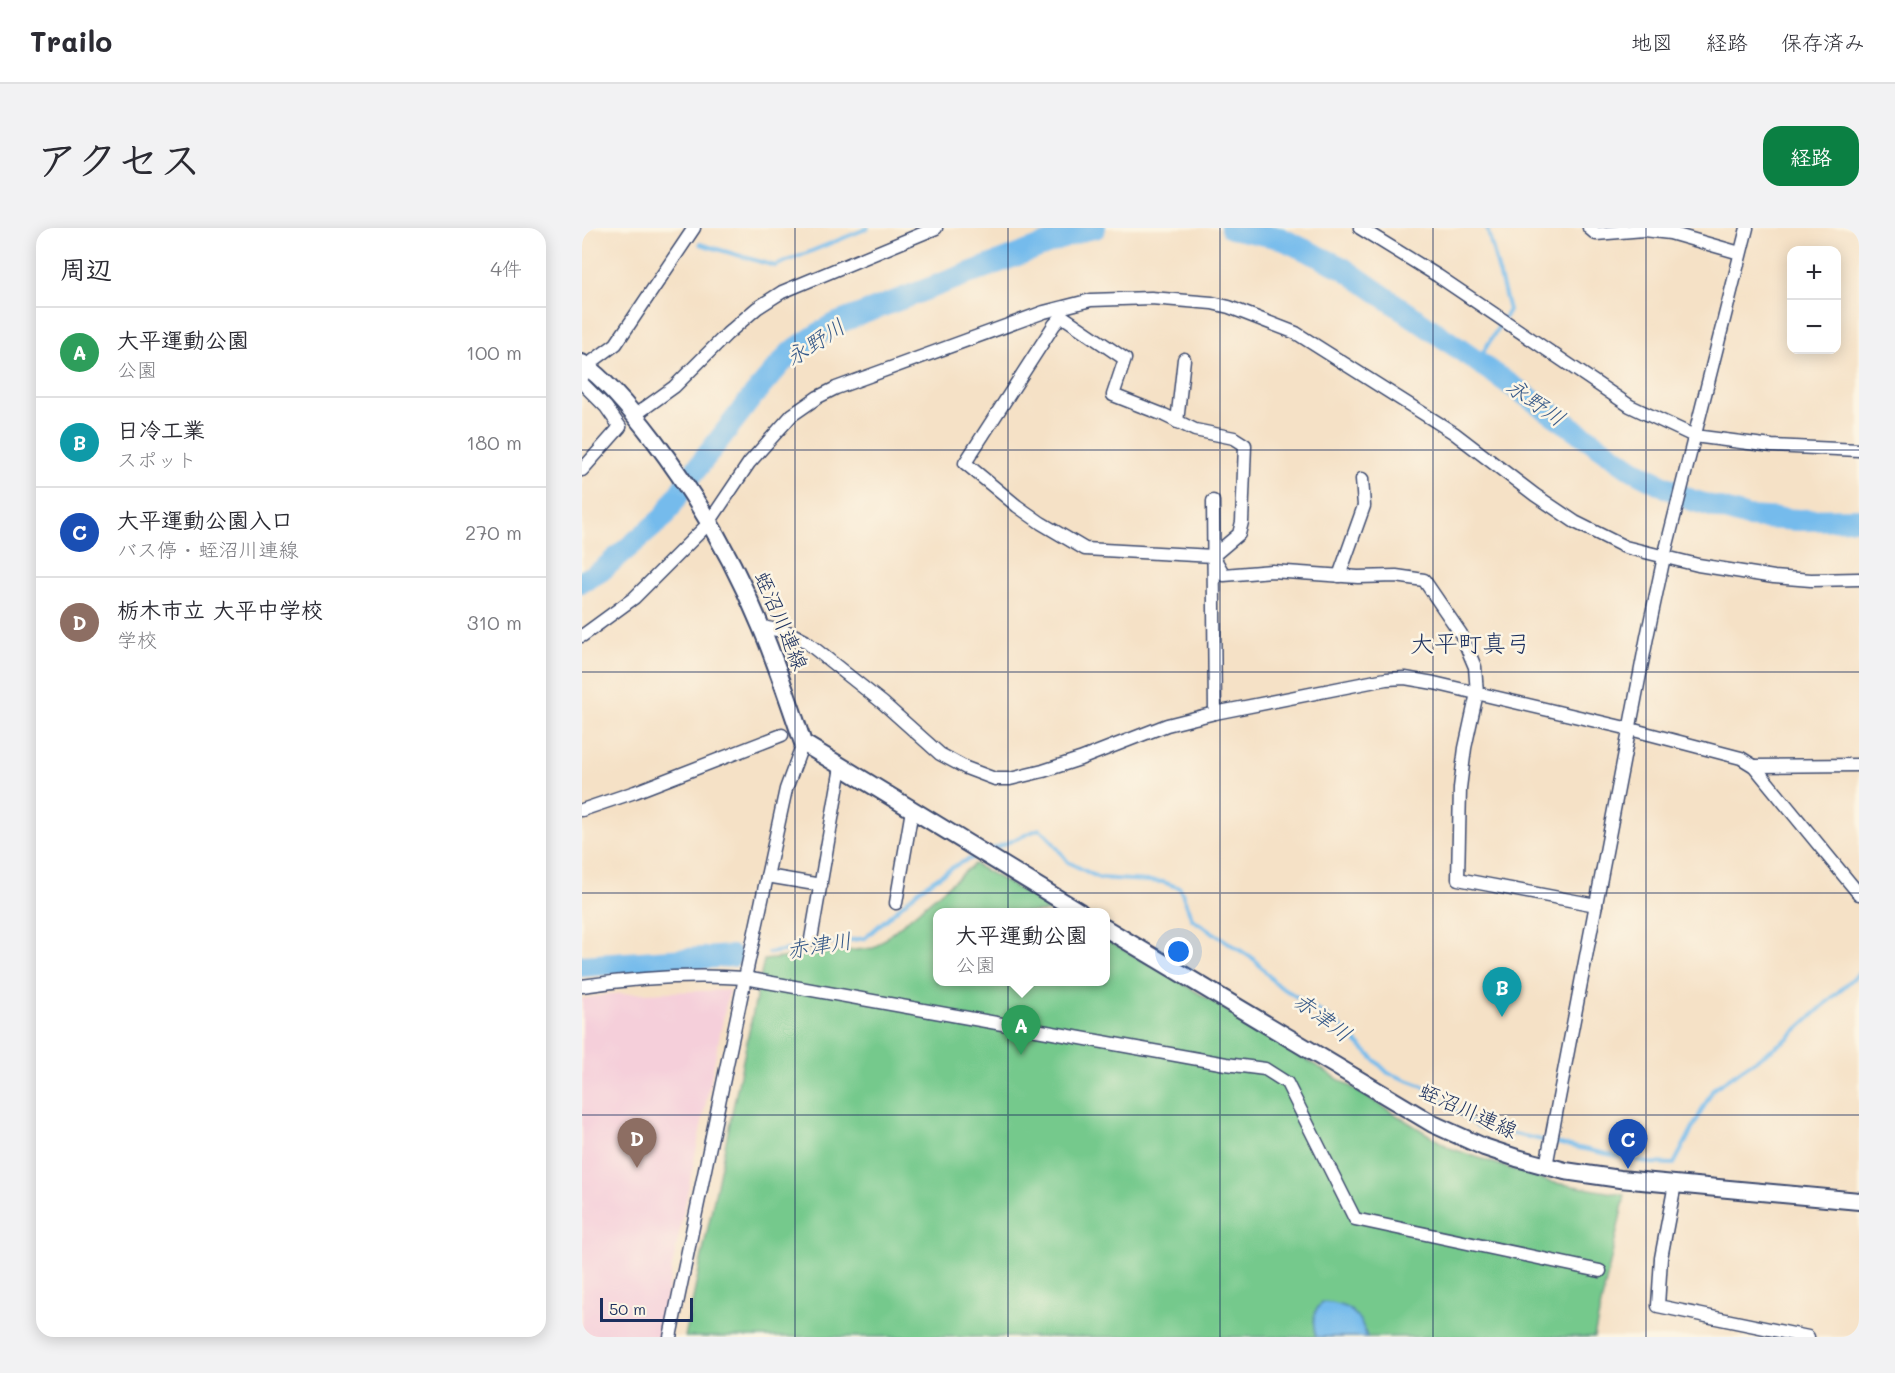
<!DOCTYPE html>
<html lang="ja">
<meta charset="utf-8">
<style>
body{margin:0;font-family:Mali,"Klee One",sans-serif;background:#f2f2f3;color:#2b2b33}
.controls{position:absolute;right:18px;top:18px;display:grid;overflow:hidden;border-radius:12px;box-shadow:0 3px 15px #0003}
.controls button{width:54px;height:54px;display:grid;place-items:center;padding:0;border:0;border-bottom:2px solid #e1e1e2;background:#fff;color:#2b2b33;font:30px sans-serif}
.scale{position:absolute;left:18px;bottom:15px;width:93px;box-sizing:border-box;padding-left:6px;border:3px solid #1b2f5e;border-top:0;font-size:16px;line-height:21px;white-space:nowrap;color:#1b2f5e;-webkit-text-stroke:4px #fcf5e5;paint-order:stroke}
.you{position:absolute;left:597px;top:724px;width:21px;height:21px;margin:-15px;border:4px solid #fff;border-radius:50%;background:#1a73e8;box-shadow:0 0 0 9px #1a73e833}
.badge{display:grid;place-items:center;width:39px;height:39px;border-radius:50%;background:#0b8043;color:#fff;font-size:20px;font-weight:700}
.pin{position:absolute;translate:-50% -50px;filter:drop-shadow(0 2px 3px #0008)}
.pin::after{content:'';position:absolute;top:32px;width:21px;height:18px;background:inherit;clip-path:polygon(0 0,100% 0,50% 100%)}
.popup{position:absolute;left:351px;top:680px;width:177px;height:78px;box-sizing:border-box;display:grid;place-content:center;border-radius:12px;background:#fff;filter:drop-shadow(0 2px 4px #0005);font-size:20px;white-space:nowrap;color:#7c7c81}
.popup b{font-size:22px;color:#2b2b33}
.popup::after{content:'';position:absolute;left:50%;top:100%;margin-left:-12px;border:12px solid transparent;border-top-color:#fff}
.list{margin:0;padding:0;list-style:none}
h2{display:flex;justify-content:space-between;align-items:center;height:78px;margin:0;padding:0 24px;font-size:26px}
h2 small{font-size:20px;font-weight:400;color:#7c7c81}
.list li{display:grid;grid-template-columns:39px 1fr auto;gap:18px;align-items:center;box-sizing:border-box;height:90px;padding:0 24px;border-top:2px solid #e1e1e2}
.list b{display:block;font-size:22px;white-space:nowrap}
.list p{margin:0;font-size:20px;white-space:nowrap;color:#7c7c81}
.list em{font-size:20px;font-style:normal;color:#7c7c81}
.map{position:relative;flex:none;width:1277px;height:1109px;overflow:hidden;border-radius:18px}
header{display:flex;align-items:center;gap:36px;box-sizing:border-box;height:84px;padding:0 30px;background:#fff;border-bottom:2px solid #e1e1e2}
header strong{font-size:28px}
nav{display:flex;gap:33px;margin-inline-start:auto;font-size:21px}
.intro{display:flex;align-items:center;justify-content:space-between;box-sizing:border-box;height:144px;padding:0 36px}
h1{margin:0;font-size:42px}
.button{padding:15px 27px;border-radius:18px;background:#0b8043;color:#fff;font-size:21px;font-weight:700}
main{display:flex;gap:36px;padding:0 36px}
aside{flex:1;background:#fff;border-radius:18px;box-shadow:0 3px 15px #0003}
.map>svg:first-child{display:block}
</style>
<header>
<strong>Trailo</strong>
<nav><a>地図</a><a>経路</a><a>保存済み</a></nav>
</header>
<div class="intro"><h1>アクセス</h1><a class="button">経路</a></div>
<main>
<aside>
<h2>周辺<small>4件</small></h2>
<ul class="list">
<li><span class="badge" style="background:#2e9e5b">A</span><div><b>大平運動公園</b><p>公園</p></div><em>100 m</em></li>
<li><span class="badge" style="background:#0f9aa8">B</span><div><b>日冷工業</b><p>スポット</p></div><em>180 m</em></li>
<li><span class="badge" style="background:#1a4fb4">C</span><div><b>大平運動公園入口</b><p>バス停 · 蛭沼川連線</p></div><em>270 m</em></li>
<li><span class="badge" style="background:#8d6e63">D</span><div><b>栃木市立 大平中学校</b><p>学校</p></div><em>310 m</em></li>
</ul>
</aside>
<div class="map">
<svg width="1277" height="1109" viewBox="0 0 1277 1109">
<rect width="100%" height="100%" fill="#fcf5e5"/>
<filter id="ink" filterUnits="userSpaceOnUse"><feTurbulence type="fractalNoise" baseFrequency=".0167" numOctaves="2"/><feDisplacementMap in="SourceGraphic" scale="12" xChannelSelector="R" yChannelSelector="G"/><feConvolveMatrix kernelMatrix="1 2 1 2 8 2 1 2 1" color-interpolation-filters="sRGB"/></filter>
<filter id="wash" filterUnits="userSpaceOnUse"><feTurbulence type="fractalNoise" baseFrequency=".008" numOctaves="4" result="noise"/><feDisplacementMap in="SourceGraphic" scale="24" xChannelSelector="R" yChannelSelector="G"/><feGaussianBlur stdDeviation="1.35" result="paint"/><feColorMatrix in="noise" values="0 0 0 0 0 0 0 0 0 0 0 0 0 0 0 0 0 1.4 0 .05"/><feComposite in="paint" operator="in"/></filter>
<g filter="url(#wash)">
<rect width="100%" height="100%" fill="#f5e1c6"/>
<polygon fill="#f5cfda" points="147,762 76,1109 0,1109 0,771 28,766"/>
<polygon fill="#75c98c" stroke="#487c75" stroke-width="1.5" points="392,636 477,684 355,684 355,754 523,754 523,711 592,750 868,920 968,954 1043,967 1012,1109 103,1109 182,732 292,720"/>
<path fill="#75bbec" stroke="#4875a5" stroke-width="1.5" d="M741,1074C766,1076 777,1084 785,1109H734C730,1095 730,1083 741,1074Z"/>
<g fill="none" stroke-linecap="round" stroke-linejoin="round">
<g stroke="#75bbec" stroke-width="4">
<polyline points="118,16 193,38 286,0"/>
<polyline points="895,134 927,82 905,0"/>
<polyline points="406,623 457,601 465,607 486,634 517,650 581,654 598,660 610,691 673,732 693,755 754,794 806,845 841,858 895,898 1067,935 1092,936 1131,861 1205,811 1277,745"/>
<polyline points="187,725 283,710 338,661 376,636 397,627"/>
</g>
<g stroke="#75bbec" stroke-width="22">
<polyline points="649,0 698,10 761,40 1051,242 1109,272 1166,289 1217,292 1277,291"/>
<polyline points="0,354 19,343 82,289 106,252 170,169 209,124 250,97 502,2 513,0"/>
<polyline points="0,738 150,728"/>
</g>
</g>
</g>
<g filter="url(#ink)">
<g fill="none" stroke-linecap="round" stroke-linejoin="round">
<defs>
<g id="minor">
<polyline points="778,0 856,48 1048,178 1112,208 1190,218 1277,222"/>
<polyline points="1007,0 1014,6 1062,2 1088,5 1158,25"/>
<polygon points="480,88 543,131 531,167 582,187 613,202 652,210 663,217 660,294 657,306 631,328 503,321 459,295 435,278 383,235 472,97"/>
<polyline points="0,150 4,138 34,116 112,0"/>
<polyline points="0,155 24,179 38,199 0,242"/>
<polyline points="53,187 92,159 145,106 175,80 200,64 354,0"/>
<polyline points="595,194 602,131"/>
<polyline points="631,273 633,485"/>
<polyline points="631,328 642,347 690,343 776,349 814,348 842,352 879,406 893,439 895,465 883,520 878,560 876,651 1014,677"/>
<polyline points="757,348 782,278 780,251"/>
<polyline points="180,399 206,404 223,413 301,475 358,526 384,540 413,551 428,551 461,543 498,531 585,497 633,485 804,451 823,450 852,455 1048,501 1159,530 1172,538 1277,666"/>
<polyline points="0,408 52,370 126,296 167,235 210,187 236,169 254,160 462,84 509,72 569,70 630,75 647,79 714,105 872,205 953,267 993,294 1043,319 1116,337 1192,349 1229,352 1277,351"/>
<polyline points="1172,538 1277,537"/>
<polyline points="0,582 53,564 200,507"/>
<polyline points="185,648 239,657"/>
<polyline points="314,675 330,582"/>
<polyline points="229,711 259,539"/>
<path d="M0,758C54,750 109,746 163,750L644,836L683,841L705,855L773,991L1018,1043"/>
<polyline points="964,938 1065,409 1082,329 1165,0"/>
<polyline points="1093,956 1079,1030 1076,1078 1226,1109"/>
<polyline points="88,1109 163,750 204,561 221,515"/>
</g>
<g id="major">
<path d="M0,135C25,153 53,187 72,212C115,269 152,333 179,399C195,437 208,476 221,515L498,684"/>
<polyline points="523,700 851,896 902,919 935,930 983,943 1038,951 1277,973"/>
</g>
</defs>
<use href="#minor" stroke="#3c4a6e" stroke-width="15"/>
<use href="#major" stroke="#3c4a6e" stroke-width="20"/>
<use href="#minor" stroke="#fff" stroke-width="12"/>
<use href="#major" stroke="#fff" stroke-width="16"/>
</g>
</g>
<path fill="none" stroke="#1b2f5e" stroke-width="1.5" stroke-opacity="0.55" d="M213,0V1109M426,0V1109M638,0V1109M851,0V1109M1064,0V1109M0,222H1277M0,444H1277M0,665H1277M0,887H1277"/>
<g text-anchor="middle" stroke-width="5" stroke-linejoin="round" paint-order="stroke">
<g font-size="21" fill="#1b2f5e" stroke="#fcf5e5">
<text transform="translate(199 393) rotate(67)" y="7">蛭沼川連線</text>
<text transform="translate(886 883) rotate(24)" y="7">蛭沼川連線</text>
</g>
<g font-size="22" font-style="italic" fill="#365989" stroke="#fcf5e5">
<text transform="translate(233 114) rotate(-33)" y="8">永野川</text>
<text transform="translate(954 174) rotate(35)" y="8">永野川</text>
<text transform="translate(237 717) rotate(-9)" y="8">赤津川</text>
<text transform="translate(741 789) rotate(37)" y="8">赤津川</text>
</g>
<g font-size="24" fill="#1b2f5e" stroke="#fcf5e5">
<text x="888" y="424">大平町真弓</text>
</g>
</g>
</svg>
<div class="controls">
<button>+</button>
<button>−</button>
</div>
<div class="scale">50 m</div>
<div class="you"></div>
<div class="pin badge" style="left:439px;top:827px;background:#2e9e5b">A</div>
<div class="popup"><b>大平運動公園</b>公園</div>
<div class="pin badge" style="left:920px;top:789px;background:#0f9aa8">B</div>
<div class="pin badge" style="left:1046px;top:941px;background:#1a4fb4">C</div>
<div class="pin badge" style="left:55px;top:940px;background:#8d6e63">D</div>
</div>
</main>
